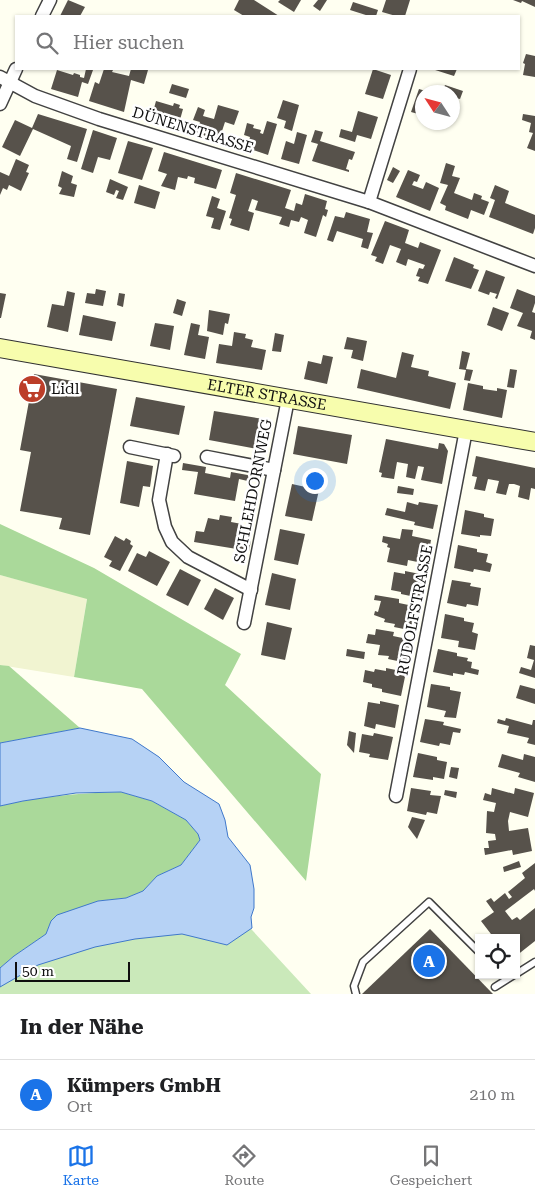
<!DOCTYPE html>
<html lang="de">
<meta charset="utf-8">
<style>
body{margin:0;font-family:"Roboto Serif",serif;background:#f6f6f6;color:#202124}
.controls{position:absolute;right:15px;bottom:15px;display:grid;overflow:hidden;border-radius:0px;box-shadow:0 1px 4px #0004}
.controls button{width:45px;height:45px;display:grid;place-items:center;padding:0;border:0;border-bottom:1px solid #e0e0e0;background:#fff;color:#202124;font:25px sans-serif}
.compass{position:absolute;left:415px;top:85px;width:45px;height:45px;border-radius:50%;background:#fff;box-shadow:0 1px 4px #0004;rotate:306deg}
.scale{position:absolute;left:15px;bottom:12px;width:115px;box-sizing:border-box;padding-left:5px;border:2px solid #0f0f0f;border-top:0;font-size:14px;line-height:18px;white-space:nowrap;color:#0f0f0f;-webkit-text-stroke:4px #fff;paint-order:stroke}
.you{position:absolute;left:314px;top:480px;width:18px;height:18px;margin:-12px;border:4px solid #fff;border-radius:50%;background:#1a73e8;box-shadow:0 0 0 8px #1a73e833}
.badge{display:grid;place-items:center;width:32px;height:32px;border-radius:50%;background:#1a73e8;color:#fff;font-size:16px;font-weight:700}
.pin{position:absolute;translate:-50% -50%;border:2px solid #fff;box-shadow:0 1px 5px #0006}
.list{margin:0;padding:0;list-style:none}
h2{display:flex;justify-content:space-between;align-items:center;height:65px;margin:0;padding:0 20px;font-size:21px}
h2 small{font-size:16px;font-weight:400;color:#757577}
.list li{display:grid;grid-template-columns:32px 1fr auto;gap:15px;align-items:center;box-sizing:border-box;height:70px;padding:0 20px;border-top:1px solid #e0e0e0}
.list b{display:block;font-size:19px;white-space:nowrap}
.list p{margin:0;font-size:16px;white-space:nowrap;color:#757577}
.list em{font-size:16px;font-style:normal;color:#757577}
.icon{flex:none;width:28px;height:28px;fill:none;stroke:currentColor;stroke-width:2;stroke-linecap:round;stroke-linejoin:round}
.map{position:relative;flex:none;width:535px;height:994px;overflow:hidden}
.search{position:absolute;background:#fff;box-shadow:0 1px 4px #0004;left:15px;right:15px;top:15px;height:55px;display:flex;align-items:center;gap:12px;box-sizing:border-box;padding:0 18px;border-radius:0px;color:#757577;font-size:19px}
.sheet{height:135px;background:#fff}
nav{display:flex;justify-content:space-around;align-items:center;box-sizing:border-box;height:70px;border-top:1px solid #e0e0e0;background:#fff;font-size:14px;color:#757577}
nav a{display:grid;justify-items:center;gap:2px}
nav .on{color:#1a73e8}
.map>svg:first-child{display:block}
</style>
<div class="map">
<svg width="535" height="994" viewBox="0 0 535 994">
<rect width="100%" height="100%" fill="#fffff1"/>
<polygon fill="#f1f4d1" points="0,575 87,598 74,677 0,665"/>
<polygon fill="#cae9ba" points="229,905 311,994 0,994 0,981 65,947"/>
<g fill="#aad99a">
<polygon points="0,524 94,568 241,654 225,685 321,774 306,881 142,689 74,677 87,599 0,575"/>
<polygon points="0,665 9,666 80,728 0,743"/>
<path d="M121,792L152,801L186,820L198,834L200,840L181,865L157,876L143,891L126,898L98,901L51,921L46,934L14,956L0,968V806C40,796 80,793 121,792Z"/>
</g>
<polygon fill="#b6d2f5" stroke="#3f78cb" points="80,728 132,739 159,757 184,782 219,804 225,820 228,837 250,865 254,889 254,908 251,917 252,928 227,945 182,934 135,939 95,947 38,965 0,987 0,968 14,956 46,934 51,921 57,915 98,901 126,898 143,891 157,876 181,865 200,840 198,834 186,820 152,801 121,792 76,793 23,801 0,806 0,743"/>
<g fill="#57524b">
<polygon points="68,0 85,7 80,16 60,16"/>
<polygon points="239,0 254,0 279,16 244,16 234,10"/>
<polygon points="280,0 301,0 294,12 278,2"/>
<polygon points="318,0 327,0 320,11 313,6"/>
<polygon points="386,0 410,0 405,16 396,16 382,12"/>
<polygon points="513,0 535,0 535,7 522,1 521,3"/>
<polygon points="353,2 378,10 376,16 369,16 350,10"/>
<polygon points="526,54 535,56 535,77 523,75 525,64 523,63"/>
<polygon points="86,69 93,70 88,84 82,82 78,97 51,89 57,70 73,75 74,73 80,75 80,77 84,78"/>
<polygon points="104,69 113,70 112,72 129,76 131,69 148,70 144,84 131,80 124,112 89,101 95,82 99,84"/>
<polygon points="373,69 391,75 383,99 365,94"/>
<polygon points="432,69 457,69 454,76"/>
<polygon points="172,84 189,89 186,98 169,93"/>
<polygon points="445,85 463,91 460,99 452,97 452,92 442,92"/>
<polygon points="419,89 429,92 422,92 422,115 411,112"/>
<polygon points="283,100 299,105 292,131 284,128 286,121 277,118"/>
<polygon points="156,101 173,106 174,103 180,105 179,108 183,109 178,127 151,119"/>
<polygon points="218,105 239,111 234,125 225,122 219,140 196,133 200,122 193,120 198,107 205,110 203,116 214,119"/>
<polygon points="358,111 378,117 371,139 357,135 355,142 339,137 341,129 352,132"/>
<polygon points="38,114 87,129 77,162 67,159 71,146 33,129 20,156 2,147 15,120 32,128"/>
<polygon points="523,114 535,116 535,151 527,148 533,133 529,132 531,123 522,120"/>
<polygon points="267,121 277,124 268,155 247,148 250,137 244,135 247,123 254,125 253,128 261,130 260,133 263,134"/>
<polygon points="93,130 117,138 110,160 98,157 93,173 81,169"/>
<polygon points="315,130 323,132 320,141 355,152 352,160 349,159 346,169 349,170 349,172 312,161 318,144 311,142"/>
<polygon points="297,132 307,135 299,164 281,159 286,141 294,144"/>
<polygon points="128,141 153,148 142,180 118,173"/>
<polygon points="164,152 222,170 216,189 194,183 195,178 188,176 187,179 178,177 175,190 161,186 167,174 158,171"/>
<polygon points="16,159 29,165 26,172 29,173 21,191 9,185 7,190 3,188 0,195 0,172 9,176"/>
<polygon points="446,163 455,166 452,176 460,178 454,193 472,200 474,193 482,196 481,199 489,202 484,215 471,210 468,219 445,210 446,206 440,203 448,185 440,183"/>
<polygon points="393,167 400,171 393,183 387,180"/>
<polygon points="408,170 420,175 417,182 414,181 412,185 423,189 426,182 439,188 430,211 396,197"/>
<polygon points="62,171 73,176 71,183 77,185 74,197 59,194 62,188 58,186"/>
<polygon points="236,173 291,190 285,208 294,211 296,203 302,205 305,194 327,201 325,209 328,210 326,217 323,215 316,237 304,233 308,220 301,217 299,222 291,220 289,227 279,224 282,217 255,210 258,201 252,199 248,211 254,213 249,231 230,225 232,219 229,218 236,195 230,193"/>
<polygon points="110,179 128,187 123,200 116,198 119,191 116,190 114,195 106,192"/>
<polygon points="139,185 160,192 155,209 134,203"/>
<polygon points="495,185 509,191 505,203 535,215 535,228 533,234 489,217 495,200 490,198"/>
<polygon points="212,196 220,199 217,208 226,211 220,230 211,228 214,218 206,216"/>
<polygon points="346,212 370,219 367,232 373,233 368,249 361,247 363,239 337,231 333,242 327,240 335,216 344,218"/>
<polygon points="385,221 409,230 405,243 418,248 420,242 441,250 428,284 418,281 420,277 416,276 419,268 423,269 425,265 408,259 406,266 396,262 401,249 390,245 383,264 375,261 377,257 371,255"/>
<polygon points="454,257 474,265 473,268 479,270 471,289 445,281"/>
<polygon points="486,270 505,277 497,299 495,298 497,294 490,292 489,295 478,291"/>
<polygon points="96,289 106,291 103,306 85,303 87,293 95,294"/>
<polygon points="517,289 535,296 535,303 532,312 535,313 535,340 530,338 532,331 517,326 523,313 510,308"/>
<polygon points="67,291 75,293 68,332 47,327 52,304 64,306"/>
<polygon points="0,293 6,294 1,318 0,318"/>
<polygon points="119,293 125,294 123,307 117,305"/>
<polygon points="177,299 186,302 182,316 173,313"/>
<polygon points="493,307 509,313 502,331 487,325"/>
<polygon points="209,310 230,314 228,324 225,323 223,335 207,331"/>
<polygon points="83,315 116,322 112,341 79,335"/>
<polygon points="155,323 174,326 170,350 150,346"/>
<polygon points="191,323 200,325 198,335 209,337 205,359 184,355"/>
<polygon points="234,332 246,334 245,338 253,340 251,347 266,350 262,370 216,363 219,344 232,346"/>
<polygon points="275,333 284,335 281,352 272,351"/>
<polygon points="347,337 367,341 363,361 351,358 353,350 344,349"/>
<polygon points="462,351 470,353 466,369 473,370 470,381 464,380 466,370 459,369"/>
<polygon points="402,352 414,355 411,367 429,371 428,376 456,383 450,409 357,388 361,369 396,378"/>
<polygon points="323,355 333,357 327,384 304,379 308,361 321,364"/>
<polygon points="510,369 517,370 514,388 507,387"/>
<polygon points="34,374 117,389 90,535 59,529 62,518 20,511 31,452 20,450"/>
<polygon points="468,383 483,386 483,389 497,391 497,388 507,390 502,418 463,410"/>
<polygon points="136,397 185,406 179,435 130,426"/>
<polygon points="214,411 263,419 258,449 209,440"/>
<polygon points="298,426 352,435 347,464 293,454"/>
<polygon points="386,439 438,449 439,443 444,444 448,451 442,484 421,480 424,467 418,466 415,479 406,477 408,464 397,462 394,479 381,477 382,473 379,472"/>
<polygon points="476,456 535,468 535,489 531,488 529,500 518,497 520,486 514,484 509,484 506,495 496,493 499,481 488,479 485,491 474,489 477,477 472,476"/>
<polygon points="127,461 153,466 150,487 143,486 139,507 120,503"/>
<polygon points="183,463 206,467 205,473 230,478 231,472 253,476 252,482 239,479 235,501 194,494 198,472 182,470"/>
<polygon points="292,484 319,490 312,521 285,516"/>
<polygon points="398,486 414,489 413,495 397,493"/>
<polygon points="407,502 418,505 419,502 438,505 433,529 414,525 415,522 385,515 387,508 405,512"/>
<polygon points="465,510 484,514 484,517 494,519 491,536 480,535 480,537 461,534"/>
<polygon points="220,515 232,517 231,522 242,524 241,538 251,540 249,551 194,542 196,531 204,532 208,518 219,520"/>
<polygon points="280,529 305,534 298,565 274,560"/>
<polygon points="402,529 413,530 412,536 431,540 427,564 408,560 407,566 387,562 390,548 387,547 388,544 382,542 383,536 400,539"/>
<polygon points="115,536 124,541 126,538 131,541 130,544 133,546 120,571 109,566 112,561 104,557"/>
<polygon points="458,545 477,549 477,552 488,554 486,562 492,564 490,572 474,569 473,572 454,568"/>
<polygon points="149,551 170,562 157,586 128,571 137,553 146,557"/>
<polygon points="180,569 201,580 188,606 166,595"/>
<polygon points="405,571 425,575 420,598 401,594 401,592 391,590 394,572 405,574"/>
<polygon points="272,573 296,579 290,610 265,605"/>
<polygon points="452,580 471,583 470,586 481,588 478,606 467,604 466,607 447,603"/>
<polygon points="215,588 234,598 223,620 204,609"/>
<polygon points="375,595 399,599 399,603 418,607 414,631 394,627 395,624 384,622 385,619 374,615 375,611 378,612 381,601 374,600"/>
<polygon points="445,614 464,618 464,621 474,623 472,632 478,634 475,650 458,647 459,641 441,638"/>
<polygon points="267,622 292,628 285,660 261,655"/>
<polygon points="376,629 394,632 393,636 412,640 407,663 388,659 389,656 378,655 380,645 366,643 368,634 375,635"/>
<polygon points="530,645 535,646 535,678 519,673 521,667 531,670 534,660 527,658"/>
<polygon points="347,649 365,652 364,659 346,656"/>
<polygon points="438,649 457,653 457,656 468,658 467,661 472,662 471,668 479,670 478,675 465,672 464,675 453,673 453,676 433,672"/>
<polygon points="386,668 406,672 401,696 382,692 382,689 372,687 372,684 363,682 365,670 374,672 375,669 386,671"/>
<polygon points="431,684 450,687 450,690 461,692 456,718 444,717 446,711 427,707"/>
<polygon points="520,685 535,689 535,704 516,698"/>
<polygon points="380,701 399,705 395,728 376,724 375,729 364,726 368,702 380,704"/>
<polygon points="506,718 532,725 533,720 535,720 535,745 527,743 529,738 507,733 509,726 497,723 498,719 505,721"/>
<polygon points="425,719 444,722 443,725 461,729 460,733 453,732 450,745 440,743 439,746 420,742"/>
<polygon points="349,731 356,733 354,753 347,745"/>
<polygon points="374,733 393,737 388,760 369,757 370,754 359,752 362,734 373,736"/>
<polygon points="418,753 437,757 437,760 447,762 444,779 433,777 433,780 413,777"/>
<polygon points="502,754 523,760 524,754 535,757 535,782 518,777 520,773 498,767"/>
<polygon points="451,767 459,768 457,779 449,777"/>
<polygon points="411,788 431,791 430,795 441,796 437,814 427,812 426,815 407,811"/>
<polygon points="492,788 514,794 515,788 534,793 528,817 510,812 508,821 509,831 528,828 532,851 513,855 512,850 485,855 484,848 489,848 488,841 496,840 495,834 486,833 487,811 494,812 496,803 483,800 485,793 491,795"/>
<polygon points="445,790 457,792 456,798 444,795"/>
<polygon points="412,817 425,820 417,839 408,827"/>
<polygon points="519,861 521,867 504,872 503,867"/>
<polygon points="535,863 535,891 534,889 505,911 512,920 517,917 520,920 535,908 535,941 516,956 516,938 494,938 481,921 494,912 486,901 491,898 494,902 505,893 509,899 512,897 508,892 525,878 522,873"/>
<polygon points="430,929 493,994 362,994"/>
</g>
<g fill="none" stroke-linecap="round" stroke-linejoin="round">
<defs>
<g id="service">
<polyline points="516,974 535,962"/>
<polyline points="495,987 514,975"/>
<polyline points="356,994 354,986 363,962 429,902 479,952"/>
</g>
<g id="minor">
<polyline points="42,16 50,0"/>
<polyline points="0,77 35,96 99,119 369,202 535,266"/>
<polyline points="0,104 16,69"/>
<polyline points="369,202 410,69"/>
<polyline points="130,447 174,456"/>
<polyline points="167,454 159,500 165,527 172,542 188,557 251,590"/>
<polyline points="207,457 274,470"/>
<polyline points="244,623 288,399"/>
<polyline points="396,796 466,430"/>
</g>
<g id="secondary">
<path id="s1" d="M0,348L535,442"/>
</g>
</defs>
<use href="#service" stroke="#424242" stroke-width="9"/>
<use href="#minor" stroke="#424242" stroke-width="15"/>
<use href="#secondary" stroke="#313131" stroke-width="20"/>
<use href="#service" stroke="#fff" stroke-width="6"/>
<use href="#minor" stroke="#fff" stroke-width="12"/>
<use href="#secondary" stroke="#f7fdad" stroke-width="18"/>
</g>
<defs>
<symbol id="supermarket-disc" viewBox="-11 -11 22 22"><circle r="9.5" fill="#bc3e29" stroke="#fff"/><path d="M-6-5.5h2.5l.6 2H6L4.5 2H-2.5L-4.4-4H-6ZM-1.5 3.2a1.3 1.3 0 1 0 .1 0ZM3 3.2a1.3 1.3 0 1 0 .1 0Z" fill="#fff"/></symbol>
</defs>
<g fill-rule="evenodd">
<use href="#supermarket-disc" x="16" y="373" width="32" height="32"/>
</g>
<g text-anchor="middle" stroke-width="5" stroke-linejoin="round" paint-order="stroke">
<g font-size="15" fill="#0f0f0f" stroke="#fff">
<text transform="translate(193 130) rotate(17)" y="5">DÜNENSTRASSE</text>
<text dy="5" stroke="none"><textPath href="#s1" startOffset="271">ELTER STRASSE</textPath></text>
<text transform="translate(253 491) rotate(-79)" y="5">SCHLEHDORNWEG</text>
<text transform="translate(415 610) rotate(-79)" y="5">RUDOLFSTRASSE</text>
</g>
<g font-size="15" fill="#0f0f0f" stroke="#fff" text-anchor="start">
<text x="51" y="394">Lidl</text>
</g>
</g>
</svg>
<div class="controls">
<button><svg class="icon" aria-label="locate" viewBox="0 0 24 24"><circle cx="12" cy="12" r="6"/><path d="M12 2v4M12 18v4M2 12h4M18 12h4"/></svg></button>
</div>
<svg class="compass" viewBox="-18 -18 36 36"><path d="M0-13l5 13h-10z" fill="#e53935"/><path d="M0 13l5-13h-10z" fill="#757577"/></svg>
<div class="scale">50 m</div>
<div class="you"></div>
<div class="pin badge" style="left:429px;top:961px">A</div>
<div class="search"><svg class="icon" aria-label="search" viewBox="0 0 24 24"><circle cx="10" cy="10" r="6"/><path d="M15 15l6 6"/></svg>Hier suchen</div>
</div>
<section class="sheet">
<h2>In der Nähe<small></small></h2>
<ul class="list">
<li><span class="badge">A</span><div><b>Kümpers GmbH</b><p>Ort</p></div><em>210 m</em></li>
</ul>
</section>
<nav>
<a class="on"><svg class="icon" aria-label="map" viewBox="0 0 24 24"><path d="M3 6l6-2 6 2 6-2v14l-6 2-6-2-6 2zM9 4v14M15 6v14"/></svg>Karte</a>
<a><svg class="icon" aria-label="directions" viewBox="0 0 24 24"><path d="M12 3l9 9-9 9-9-9zM9 14v-3h6M13 9l2 2-2 2"/></svg>Route</a>
<a><svg class="icon" aria-label="saved" viewBox="0 0 24 24"><path d="M7 4h10v16l-5-4-5 4z"/></svg>Gespeichert</a>
</nav>
